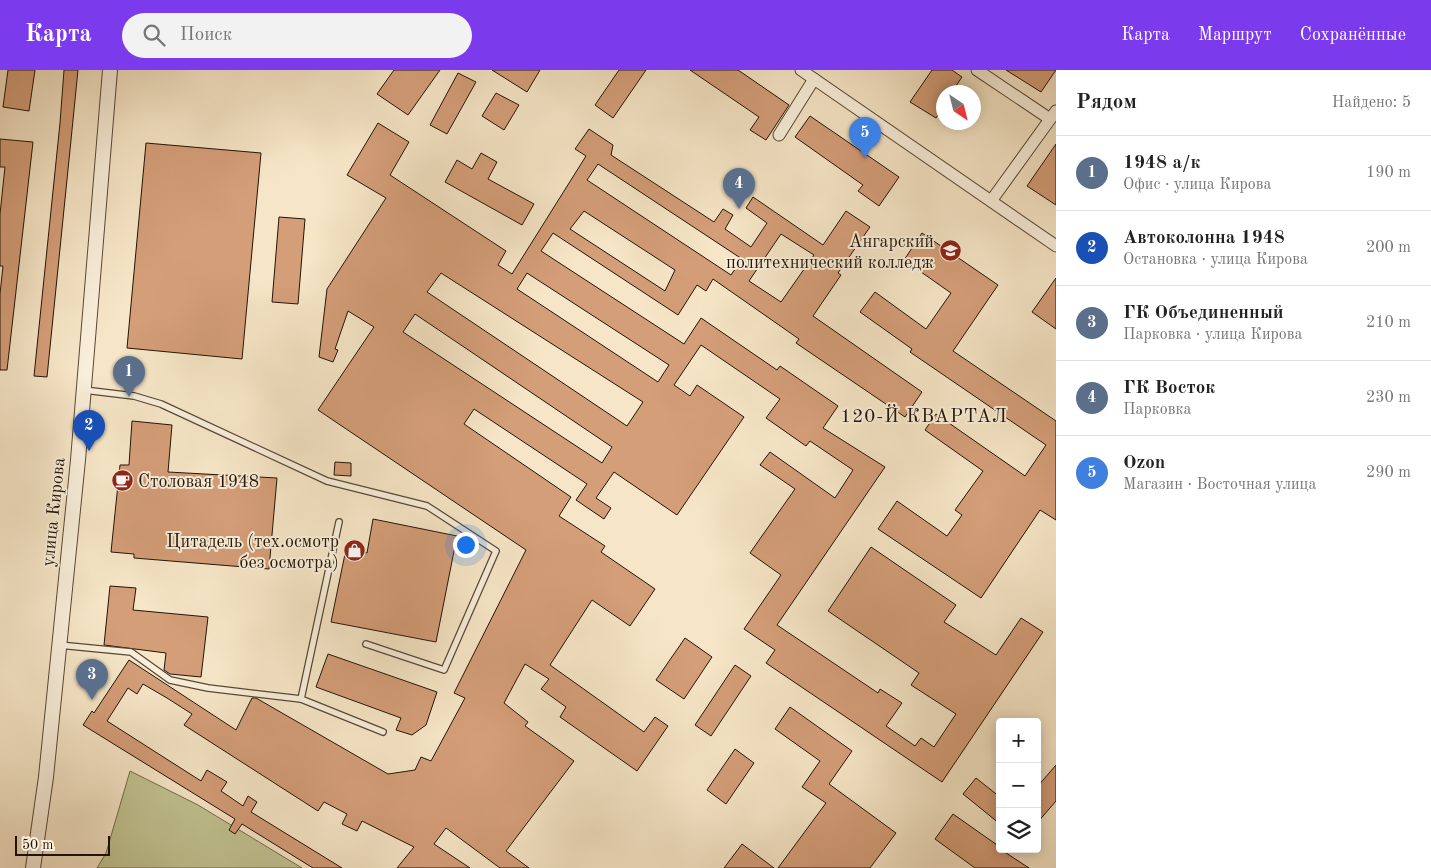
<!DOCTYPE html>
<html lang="ru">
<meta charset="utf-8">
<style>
body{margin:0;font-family:"Old Standard TT",serif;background:#f2f2f2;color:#222}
.controls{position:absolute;right:15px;bottom:15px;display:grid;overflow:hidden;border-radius:5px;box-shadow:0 2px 12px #0003}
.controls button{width:45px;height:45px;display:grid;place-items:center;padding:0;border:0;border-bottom:1px solid #e0e0e0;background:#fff;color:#222;font:25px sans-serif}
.compass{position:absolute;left:936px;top:15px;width:45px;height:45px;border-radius:50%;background:#fff;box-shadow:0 2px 12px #0003;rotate:145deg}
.scale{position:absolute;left:15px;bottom:12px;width:95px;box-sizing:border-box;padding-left:5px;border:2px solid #231305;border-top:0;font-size:14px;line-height:18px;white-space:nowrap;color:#231305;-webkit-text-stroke:4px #f9efdb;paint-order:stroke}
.you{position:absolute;left:465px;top:474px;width:18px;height:18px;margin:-12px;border:4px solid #fff;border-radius:50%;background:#1a73e8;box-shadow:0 0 0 8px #1a73e833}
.badge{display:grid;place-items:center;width:32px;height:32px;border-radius:50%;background:#7c3aed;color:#fff;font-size:16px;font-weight:700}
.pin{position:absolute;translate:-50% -41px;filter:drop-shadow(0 1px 2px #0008)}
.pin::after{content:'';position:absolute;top:26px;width:18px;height:15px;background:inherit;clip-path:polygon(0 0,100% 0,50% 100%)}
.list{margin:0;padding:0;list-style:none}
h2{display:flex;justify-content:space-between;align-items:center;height:65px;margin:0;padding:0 20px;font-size:21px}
h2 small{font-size:16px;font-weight:400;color:#767676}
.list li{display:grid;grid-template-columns:32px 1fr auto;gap:15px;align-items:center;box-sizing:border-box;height:75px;padding:0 20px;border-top:1px solid #e0e0e0}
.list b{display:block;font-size:19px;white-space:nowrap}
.list p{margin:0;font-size:16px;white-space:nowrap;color:#767676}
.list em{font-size:16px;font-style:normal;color:#767676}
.icon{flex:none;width:28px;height:28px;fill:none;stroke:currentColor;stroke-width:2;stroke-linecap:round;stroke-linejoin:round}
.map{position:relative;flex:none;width:1056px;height:798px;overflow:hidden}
header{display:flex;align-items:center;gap:30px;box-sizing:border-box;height:70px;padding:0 25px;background:#7c3aed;color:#fff}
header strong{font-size:24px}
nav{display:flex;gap:28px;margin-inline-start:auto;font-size:18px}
.search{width:350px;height:45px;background:#f2f2f2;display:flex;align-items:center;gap:12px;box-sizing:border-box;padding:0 18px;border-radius:28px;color:#767676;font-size:19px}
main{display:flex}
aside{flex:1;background:#fff}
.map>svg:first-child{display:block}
</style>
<header>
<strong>Карта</strong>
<div class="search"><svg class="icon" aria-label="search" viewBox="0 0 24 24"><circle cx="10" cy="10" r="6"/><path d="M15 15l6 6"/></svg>Поиск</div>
<nav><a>Карта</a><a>Маршрут</a><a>Сохранённые</a></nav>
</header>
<main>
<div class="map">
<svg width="1056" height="798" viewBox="0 0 1056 798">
<rect width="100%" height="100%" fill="#f6e6c7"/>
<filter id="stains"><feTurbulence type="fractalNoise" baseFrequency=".004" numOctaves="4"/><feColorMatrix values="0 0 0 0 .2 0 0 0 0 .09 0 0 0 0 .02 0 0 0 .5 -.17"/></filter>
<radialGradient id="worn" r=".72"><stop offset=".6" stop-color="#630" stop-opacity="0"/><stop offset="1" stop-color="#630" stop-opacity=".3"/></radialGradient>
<polygon fill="#c1c392" stroke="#726b4c" points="130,701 198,735 302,798 97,798 106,783"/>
<g fill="#d49e78" stroke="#231305" fill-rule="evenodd">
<polygon points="8,0 35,0 29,41 3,37"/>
<polygon points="64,0 78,0 71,70 47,307 34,306 60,53"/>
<polygon points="394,0 440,0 408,45 377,24"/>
<polygon points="492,0 540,0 527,22"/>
<polygon points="619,0 646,0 613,48 595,35"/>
<polygon points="690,0 738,0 789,35 766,70 750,60 759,47"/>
<polygon points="932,0 952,0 962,7 952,22 944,22 944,36 936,48 910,32"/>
<polygon points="1006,0 1056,0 1041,22"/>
<polygon points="458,3 476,12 447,64 430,55"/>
<polygon points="496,23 519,35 504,60 482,46"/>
<polygon points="810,46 899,107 879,136 858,121 863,115 795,67"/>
<path d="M378,53L409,72L390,105L506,181L498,195L512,204L586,86L575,79L589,59L613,75L611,85L714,152L723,139L733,145L725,159L751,177L767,153L746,138L753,127L823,175L846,141L870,157L838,203L841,205L813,246L922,322L905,347L796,273L799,269L713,209L706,221L697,215L678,245L553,163L541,181L684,274L701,248L777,300L780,296L838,336L823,358L885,397L777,555L878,623L880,619L902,633L886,656L915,676L921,668L934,677L956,644L911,615L919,603L828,541L871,477L956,535L944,552L996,585L1021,548L1043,562L942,712L766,593L775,580L744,559L781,505L750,483L795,419L760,395L770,382L835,428L853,400L810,371L806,376L766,348L780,329L701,275L674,315L690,326L697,315L744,347L677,445L614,402L596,428L611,438L604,449L576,430L587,414L474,339L464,354L571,427L559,446L605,476L601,482L655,519L630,556L592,530L550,595L644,662L655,647L668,656L637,701L560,647L566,637L541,619L549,609L525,594L504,633L528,652L525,656L574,691L506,781L529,798H500L446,758L434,774L470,798H397L414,777L362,751L357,761L342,754L347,744L324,732L318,741L184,655L192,644L167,628L143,614L137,624L128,618L107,651L201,711L207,700L227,712L221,721L243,736L248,726L257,732L251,742L342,798H313L242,754L235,764L229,760L235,749L83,655L92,641L94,643L129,590L236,660L252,628H256L388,704L415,700L421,687L431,691L465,628L454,623L526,480L318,340L374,257L348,241L335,279L338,280L333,292L319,287L327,219L386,128L347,105ZM598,94L742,189L731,205L587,110ZM584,141L675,200L665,221L570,159ZM781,164L814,185L781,232L749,211ZM441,203L643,332L627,356L427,222ZM527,203L669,295L658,312L517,219ZM415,244L612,377L602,393L403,262Z"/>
<polygon points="0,69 33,72 7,300 0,300 0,224 3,196 0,196 0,144 5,97 0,97"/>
<polygon points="146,73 261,83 242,289 127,278"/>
<polygon points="1056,74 1056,135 1027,116"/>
<polygon points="481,83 497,92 488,109 534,134 522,155 445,112 457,90 472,99"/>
<polygon points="279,147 305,149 298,234 272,232"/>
<polygon points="922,163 998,215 953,281 1056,351 1056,450 1040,440 981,528 878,459 897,431 947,466 962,445 955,440 983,401 925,360 936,344 1025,406 1046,375 910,282 912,279 860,242 875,222 926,259 951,223 904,190"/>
<polygon points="1056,208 1056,259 1032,242"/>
<polygon points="132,351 172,355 168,402 277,408 269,499 134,488 134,484 111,482 120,395 129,395"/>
<polygon points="335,392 351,393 351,406 334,405"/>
<polygon points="373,449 457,466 436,572 331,552 346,479 367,483"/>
<polygon points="110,516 136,518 133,540 208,547 201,607 170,604 164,600 166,583 104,575"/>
<polygon points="685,568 712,587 684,629 656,610"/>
<polygon points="328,584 437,622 426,655 412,665 396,660 401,648 316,617"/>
<polygon points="735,595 751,606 711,666 695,655"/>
<polygon points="790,637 852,681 829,714 896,763 870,798 778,798 826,733 802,717 820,691 775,659"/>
<polygon points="735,679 754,693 726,734 707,720"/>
<polygon points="1056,695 1056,731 1037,753 1037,717"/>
<polygon points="976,708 1000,727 1000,754 963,724"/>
<polygon points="953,744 1000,777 1000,779 1029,798 975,798 935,769"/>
<polygon points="742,774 774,798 724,798"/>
</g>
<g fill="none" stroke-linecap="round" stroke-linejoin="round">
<defs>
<g id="service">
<polyline points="84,320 134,326 161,334 327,411 427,436 496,481 444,600 366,574"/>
<polyline points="339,452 301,629 383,662"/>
<polyline points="59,575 131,582 170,610 208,618 301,629"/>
</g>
<g id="minor">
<polyline points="801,0 1056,176"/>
<polyline points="977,0 1050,49"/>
<polyline points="779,65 814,9"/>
<polyline points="991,131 1056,41"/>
</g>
<polyline id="tertiary" points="33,798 46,707 78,390 110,0"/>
</defs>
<use href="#service" stroke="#584836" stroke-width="8"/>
<use href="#minor" stroke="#584836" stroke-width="13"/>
<use href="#tertiary" stroke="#584836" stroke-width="16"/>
<use href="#service" stroke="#f9efdb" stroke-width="5.5"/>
<use href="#minor" stroke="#f9efdb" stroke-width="11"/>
<use href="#tertiary" stroke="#f9efdb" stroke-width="14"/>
</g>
<defs>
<symbol id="school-disc" viewBox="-11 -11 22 22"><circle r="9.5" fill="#8f2418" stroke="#f9efdb"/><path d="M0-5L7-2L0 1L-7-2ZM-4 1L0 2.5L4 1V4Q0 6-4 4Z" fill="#fff"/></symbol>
<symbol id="cafe-disc" viewBox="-11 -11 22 22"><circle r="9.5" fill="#8f2418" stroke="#f9efdb"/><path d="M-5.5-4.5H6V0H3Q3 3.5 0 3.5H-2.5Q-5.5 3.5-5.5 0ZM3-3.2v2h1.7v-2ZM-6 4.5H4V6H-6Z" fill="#fff"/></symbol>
<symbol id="shop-disc" viewBox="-11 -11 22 22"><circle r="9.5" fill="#8f2418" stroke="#f9efdb"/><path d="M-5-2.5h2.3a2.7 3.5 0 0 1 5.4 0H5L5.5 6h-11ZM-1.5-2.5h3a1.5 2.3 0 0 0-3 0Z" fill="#fff"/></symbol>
</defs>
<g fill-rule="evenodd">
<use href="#school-disc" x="938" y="168" width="25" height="25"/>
<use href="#cafe-disc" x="110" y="398" width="25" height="25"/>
<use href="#shop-disc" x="342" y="468" width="25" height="25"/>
</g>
<g text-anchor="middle" stroke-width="4" stroke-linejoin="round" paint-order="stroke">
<g font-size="18" fill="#231305" stroke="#f9efdb" text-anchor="end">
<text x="934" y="177">Ангарский<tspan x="934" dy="21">политехнический колледж</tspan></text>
<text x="138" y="417" text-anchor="start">Столовая 1948</text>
<text x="339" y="477">Цитадель (тех.осмотр<tspan x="339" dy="21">без осмотра)</tspan></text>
</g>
<g font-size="18" fill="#231305" stroke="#f9efdb">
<text transform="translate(53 442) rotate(-84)" y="6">улица Кирова</text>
</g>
<g font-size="19" letter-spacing="1" fill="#231305" stroke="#f9efdb">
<text x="924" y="352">120-Й КВАРТАЛ</text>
</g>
</g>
<rect width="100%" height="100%" filter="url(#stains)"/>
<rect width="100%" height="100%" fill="url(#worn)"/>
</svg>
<div class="controls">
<button>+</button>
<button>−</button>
<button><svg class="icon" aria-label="layers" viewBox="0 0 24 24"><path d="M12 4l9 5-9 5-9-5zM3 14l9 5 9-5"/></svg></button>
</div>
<svg class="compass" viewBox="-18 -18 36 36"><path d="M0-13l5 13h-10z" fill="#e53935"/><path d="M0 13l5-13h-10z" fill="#767676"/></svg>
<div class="scale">50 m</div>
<div class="you"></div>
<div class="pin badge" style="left:129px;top:327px;background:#5c6f8a">1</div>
<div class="pin badge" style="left:89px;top:381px;background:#1a4fb4">2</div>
<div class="pin badge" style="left:92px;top:630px;background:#5c6f8a">3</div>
<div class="pin badge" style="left:739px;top:139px;background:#5c6f8a">4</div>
<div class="pin badge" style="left:865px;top:88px;background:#3f7fe0">5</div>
</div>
<aside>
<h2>Рядом<small>Найдено: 5</small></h2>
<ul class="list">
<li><span class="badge" style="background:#5c6f8a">1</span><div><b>1948 а/к</b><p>Офис · улица Кирова</p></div><em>190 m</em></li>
<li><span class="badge" style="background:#1a4fb4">2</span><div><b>Автоколонна 1948</b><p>Остановка · улица Кирова</p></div><em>200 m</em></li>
<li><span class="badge" style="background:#5c6f8a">3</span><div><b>ГК Объединенный</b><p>Парковка · улица Кирова</p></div><em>210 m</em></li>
<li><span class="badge" style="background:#5c6f8a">4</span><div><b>ГК Восток</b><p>Парковка</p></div><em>230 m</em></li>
<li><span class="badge" style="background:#3f7fe0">5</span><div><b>Ozon</b><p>Магазин · Восточная улица</p></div><em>290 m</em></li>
</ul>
</aside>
</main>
